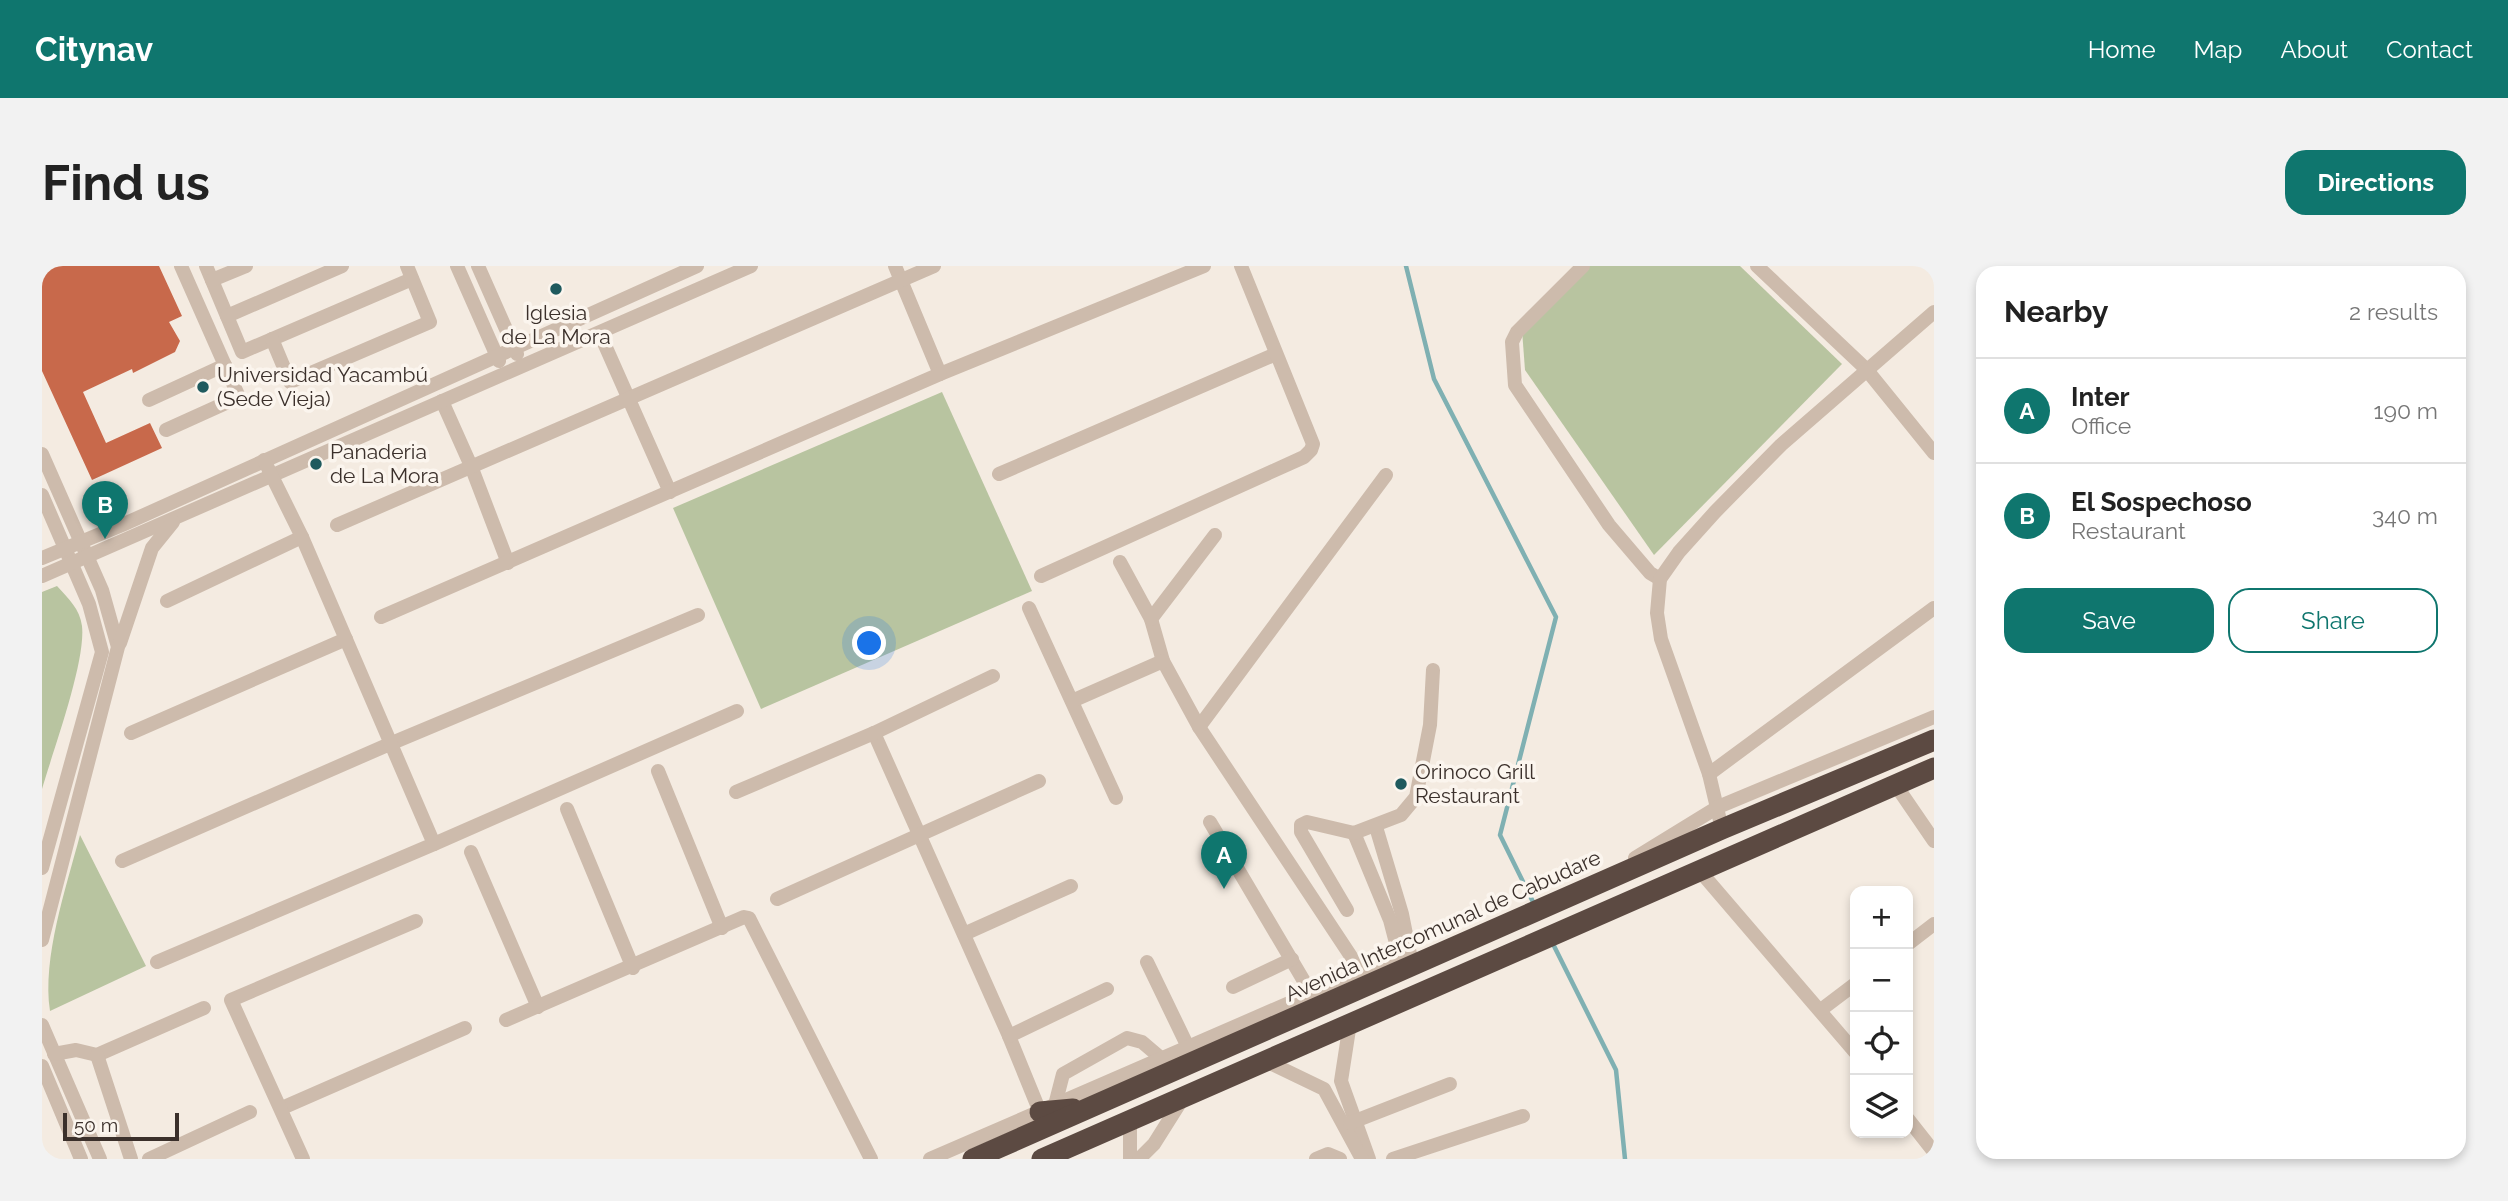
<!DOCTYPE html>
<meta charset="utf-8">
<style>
body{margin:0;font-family:Raleway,sans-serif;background:#f2f2f2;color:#222}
.controls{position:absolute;right:21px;bottom:21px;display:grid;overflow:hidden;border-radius:14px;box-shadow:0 4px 10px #0003}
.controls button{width:63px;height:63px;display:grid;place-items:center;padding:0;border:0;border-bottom:2px solid #e0e0e0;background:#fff;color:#222;font:35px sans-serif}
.scale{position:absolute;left:21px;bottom:18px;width:116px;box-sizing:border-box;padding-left:7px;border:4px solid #3b302b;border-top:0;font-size:19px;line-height:24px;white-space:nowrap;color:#3b302b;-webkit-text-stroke:5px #fbf5ee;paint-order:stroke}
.you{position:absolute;left:828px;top:378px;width:24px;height:24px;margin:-18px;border:5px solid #fff;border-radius:50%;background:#1a73e8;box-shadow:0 0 0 10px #1a73e833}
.badge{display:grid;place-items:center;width:46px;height:46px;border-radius:50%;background:#0f766e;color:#fff;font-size:23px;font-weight:700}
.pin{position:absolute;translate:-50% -58px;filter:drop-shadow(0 2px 4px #0008)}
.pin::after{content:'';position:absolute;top:37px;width:24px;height:21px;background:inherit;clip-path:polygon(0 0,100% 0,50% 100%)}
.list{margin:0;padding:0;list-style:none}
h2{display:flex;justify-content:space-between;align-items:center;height:91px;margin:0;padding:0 28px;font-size:30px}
h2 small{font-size:23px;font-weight:400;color:#767676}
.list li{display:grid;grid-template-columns:46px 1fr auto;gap:21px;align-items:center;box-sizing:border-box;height:105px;padding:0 28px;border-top:2px solid #e0e0e0}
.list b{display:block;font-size:26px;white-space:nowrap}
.list p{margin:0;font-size:23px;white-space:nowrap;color:#767676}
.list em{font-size:23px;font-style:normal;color:#767676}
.actions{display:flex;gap:14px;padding:21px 28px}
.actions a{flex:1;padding:16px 0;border:2px solid #0f766e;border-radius:21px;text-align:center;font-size:24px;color:#0f766e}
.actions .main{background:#0f766e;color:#fff}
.icon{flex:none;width:38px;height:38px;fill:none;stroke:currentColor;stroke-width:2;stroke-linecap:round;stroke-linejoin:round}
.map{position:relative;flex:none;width:1892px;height:893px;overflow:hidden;border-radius:21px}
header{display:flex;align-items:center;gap:42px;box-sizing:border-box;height:98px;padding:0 35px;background:#0f766e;color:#fff}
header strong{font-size:33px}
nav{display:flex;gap:38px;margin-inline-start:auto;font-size:24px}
.intro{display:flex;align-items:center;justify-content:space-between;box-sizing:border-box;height:168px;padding:0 42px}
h1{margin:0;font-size:49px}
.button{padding:18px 32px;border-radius:21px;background:#0f766e;color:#fff;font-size:24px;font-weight:700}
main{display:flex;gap:42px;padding:0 42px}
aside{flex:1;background:#fff;border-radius:21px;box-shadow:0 4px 10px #0003}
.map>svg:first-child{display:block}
</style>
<header>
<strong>Citynav</strong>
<nav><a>Home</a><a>Map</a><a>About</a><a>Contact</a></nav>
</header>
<div class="intro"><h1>Find us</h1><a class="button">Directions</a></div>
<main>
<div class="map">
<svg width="1892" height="893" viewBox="0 0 1892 893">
<rect width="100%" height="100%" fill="#f4ebe1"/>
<g fill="#b8c4a0">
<polygon points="1546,0 1698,0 1800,98 1612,289 1483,104 1480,64"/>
<polygon points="900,126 990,325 719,443 631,242"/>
<path d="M15,320C26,332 38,343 40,360C44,396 11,485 0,523V326Z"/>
<path d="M38,569L104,700L8,745C0,692 24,622 38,569Z"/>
</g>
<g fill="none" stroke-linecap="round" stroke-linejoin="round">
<g stroke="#7fb0b2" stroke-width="4.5">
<polyline points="1364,0 1392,113 1514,351 1458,569 1493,640"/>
<polyline points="1510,676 1574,804 1583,893"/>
</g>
</g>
<polygon fill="#c8694b" points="0,0 117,0 140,50 127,56 138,75 133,86 91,107 90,103 41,126 64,177 108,157 120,182 50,214 0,105"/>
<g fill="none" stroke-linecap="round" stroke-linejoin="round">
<g stroke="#cdbbac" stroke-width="14">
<polyline points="164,0 200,86 370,13"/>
<polyline points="415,0 457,95"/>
<polyline points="436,0 475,88"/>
<polyline points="853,0 898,108 1162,0"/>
<polyline points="1541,0 1475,66 1470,76 1473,119 1567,259 1608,307 1618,313"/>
<polyline points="1715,0 1824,103 1892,187"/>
<polyline points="170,14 204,0"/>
<polyline points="185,50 300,0"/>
<polyline points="558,68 628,226"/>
<polyline points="230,73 248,116 388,56 365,0"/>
<polyline points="107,134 183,99"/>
<polyline points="400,135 429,200 466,297"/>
<polyline points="124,164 197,131 139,0"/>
<polyline points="0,188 60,324 76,381 0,674"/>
<polyline points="957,208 1234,88"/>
<polyline points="0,229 47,338 60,386 0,602"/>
<polyline points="295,259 892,0"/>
<polyline points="0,292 80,259 655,0"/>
<polyline points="1078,296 1109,353 1121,395 1157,461 1320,707"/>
<polyline points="0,310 709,0"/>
<polyline points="999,310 1262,191 1269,184 1271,178 1199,0"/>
<polyline points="125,335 260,271"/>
<polyline points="987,342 1074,532"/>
<polyline points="339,351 898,108"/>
<polyline points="1109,353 1173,269"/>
<polyline points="78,377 110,282 131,256"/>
<polyline points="1030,435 1121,395"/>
<polyline points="1157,461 1344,209"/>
<polyline points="89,467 304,373"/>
<polyline points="832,467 967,770 998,846"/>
<polyline points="616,505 680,662"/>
<polyline points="1667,508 1892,342"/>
<polyline points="1853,518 1892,575"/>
<polyline points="694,526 832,467 951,410"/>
<polyline points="525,543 591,702"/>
<polyline points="1168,556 1269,727"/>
<polyline points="1334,561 1360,648 1369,693"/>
<polyline points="1680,563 1667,508 1619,373 1615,347 1618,313 1637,286 1673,246 1739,179 1892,46"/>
<polyline points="1312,567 1348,654 1359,696"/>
<polyline points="392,578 695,445"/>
<polyline points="429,586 496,741"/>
<polyline points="1593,592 1676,541 1892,451"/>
<polyline points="80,595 350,477 656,349"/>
<polyline points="1657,604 1813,786"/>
<polyline points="735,633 997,515"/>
<polyline points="1305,644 1259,566 1259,559 1265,556 1312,567 1359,549 1374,531 1388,459 1391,404"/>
<polyline points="922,668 1029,620"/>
<polyline points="1866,678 1892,658"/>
<polyline points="115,696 392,578 260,271 222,194"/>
<polyline points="1105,696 1146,781"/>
<polyline points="1191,721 1250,693"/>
<polyline points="1780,743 1813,718"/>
<polyline points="464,754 702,651 707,652 829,893"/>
<polyline points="1308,757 1299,815 1327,893"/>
<polyline points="0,759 58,893"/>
<polyline points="967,770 1065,723"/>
<polyline points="12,788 34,784 55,789 162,742"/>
<polyline points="55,789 89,893"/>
<polyline points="1224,795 1282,823 1320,893"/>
<polyline points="0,800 39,893"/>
<polyline points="1013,839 1021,808 1085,772 1100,776 1120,793"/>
<polyline points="240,842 423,762"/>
<polyline points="1866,853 1892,886"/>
<polyline points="1308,857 1408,818"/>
<polyline points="107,893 208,846"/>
<polyline points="261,893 189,734 374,655"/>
<polyline points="888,893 1291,718 1359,696"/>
<polyline points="1088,893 1088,854"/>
<polyline points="1097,893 1112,878 1141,832"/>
<polyline points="1274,893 1286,888 1298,893"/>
<polyline points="1351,893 1481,850"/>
</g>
<g stroke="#5c4a42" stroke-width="21">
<polyline points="998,846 1031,843"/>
<polyline points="931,893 1680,563 1892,474"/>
<polyline points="1000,893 1892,502"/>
</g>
</g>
<g fill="#1f5a5e" stroke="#fbf5ee" stroke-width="2.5">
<circle cx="514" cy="23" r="7"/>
<circle cx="161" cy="121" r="7"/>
<circle cx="274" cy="198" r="7"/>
<circle cx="1359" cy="518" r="7"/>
</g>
<g text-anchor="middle" stroke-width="7" stroke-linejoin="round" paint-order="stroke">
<g font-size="21" fill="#3b302b" stroke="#fbf5ee" text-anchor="start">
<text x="514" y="54" text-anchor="middle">Iglesia<tspan x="514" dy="24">de La Mora</tspan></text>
<text x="175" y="116">Universidad Yacambú<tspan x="175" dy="24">(Sede Vieja)</tspan></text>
<text x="288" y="193">Panaderia<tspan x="288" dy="24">de La Mora</tspan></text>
<text x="1373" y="513">Orinoco Grill<tspan x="1373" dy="24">Restaurant</tspan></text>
</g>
<g font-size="21" fill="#3b302b" stroke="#fbf5ee">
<text transform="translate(1401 660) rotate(-24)" y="7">Avenida Intercomunal de Cabudare</text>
</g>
</g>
</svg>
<div class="controls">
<button>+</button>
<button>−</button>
<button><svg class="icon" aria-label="locate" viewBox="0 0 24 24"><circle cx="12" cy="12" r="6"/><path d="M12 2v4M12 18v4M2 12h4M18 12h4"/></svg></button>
<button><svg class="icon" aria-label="layers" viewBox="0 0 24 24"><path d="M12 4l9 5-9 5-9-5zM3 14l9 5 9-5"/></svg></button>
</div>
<div class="scale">50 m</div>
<div class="you"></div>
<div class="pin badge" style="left:1182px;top:623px">A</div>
<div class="pin badge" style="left:63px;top:273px">B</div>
</div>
<aside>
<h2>Nearby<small>2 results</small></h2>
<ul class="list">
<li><span class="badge">A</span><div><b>Inter</b><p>Office</p></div><em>190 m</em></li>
<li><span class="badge">B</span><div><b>El Sospechoso</b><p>Restaurant</p></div><em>340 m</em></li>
</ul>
<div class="actions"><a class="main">Save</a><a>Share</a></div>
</aside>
</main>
